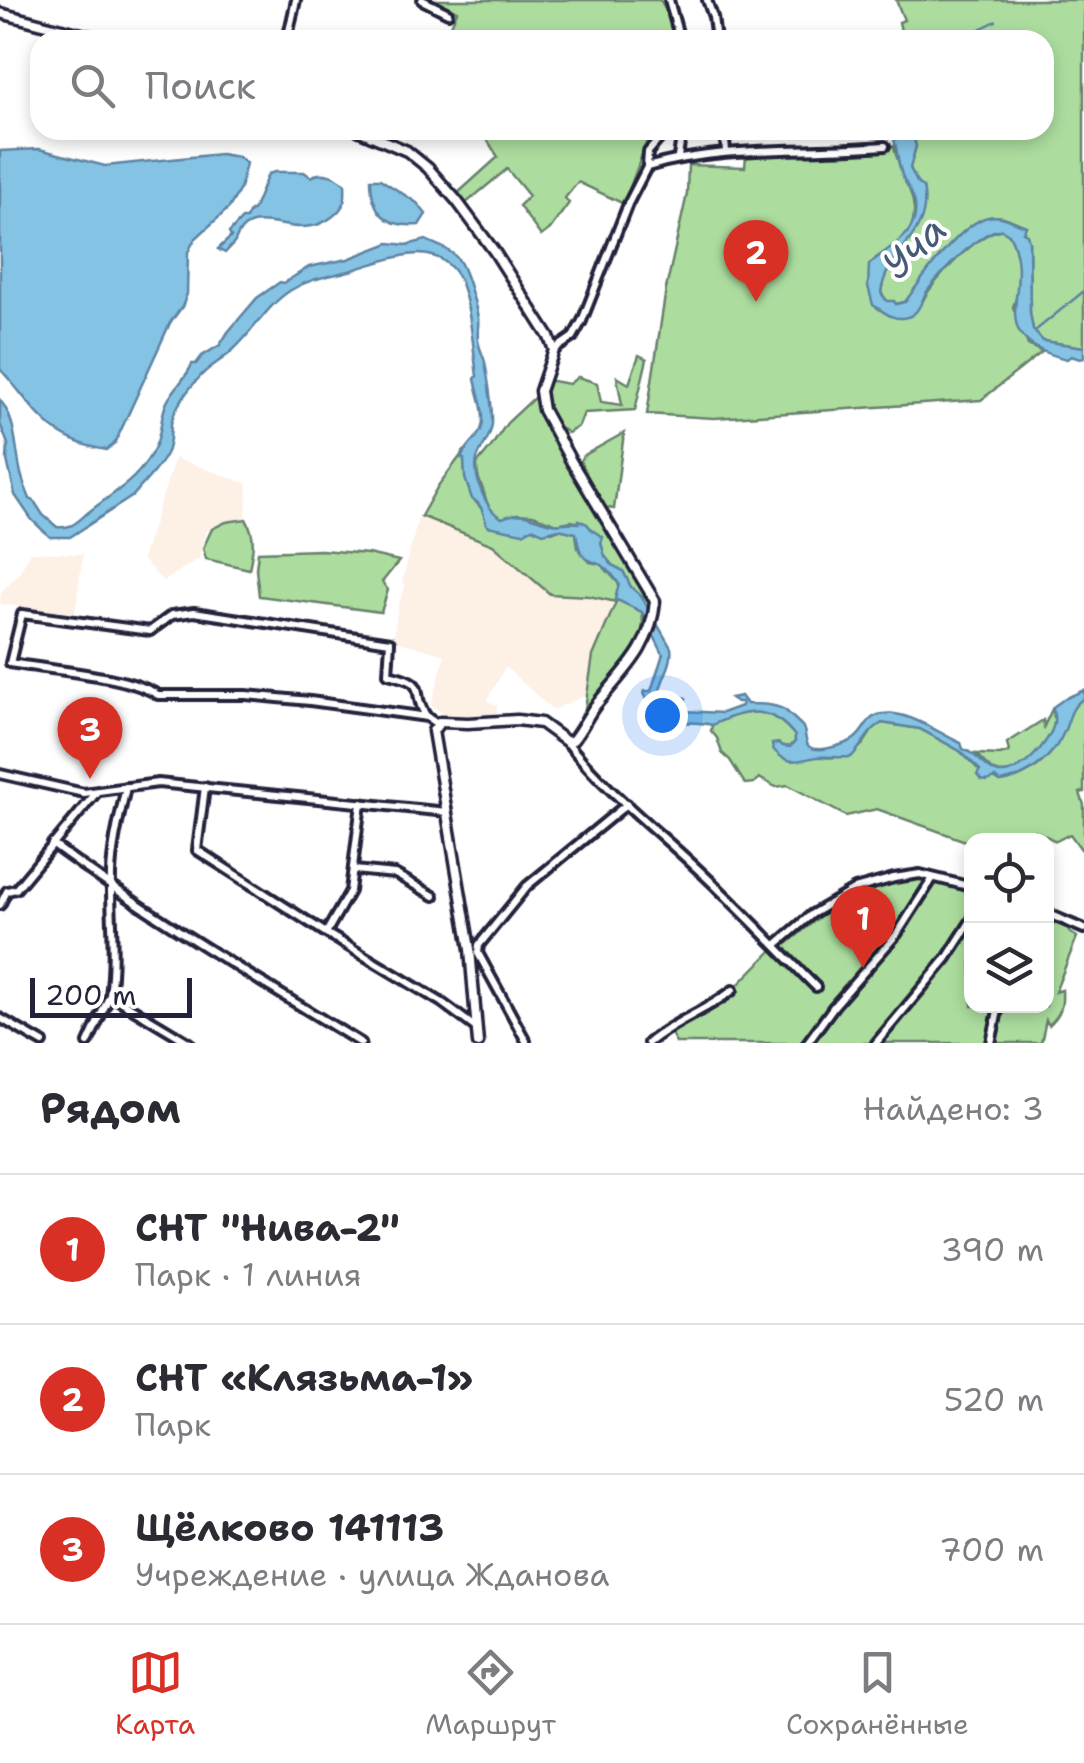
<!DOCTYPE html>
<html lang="ru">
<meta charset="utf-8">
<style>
body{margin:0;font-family:"Shantell Sans",sans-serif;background:#f7f7f7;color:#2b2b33}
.controls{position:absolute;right:30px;bottom:30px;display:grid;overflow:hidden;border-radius:20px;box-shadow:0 5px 15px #0003}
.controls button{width:90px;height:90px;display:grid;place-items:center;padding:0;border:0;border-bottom:2px solid #e1e1e2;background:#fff;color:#2b2b33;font:50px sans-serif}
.scale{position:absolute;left:30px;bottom:25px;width:162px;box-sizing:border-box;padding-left:10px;border:5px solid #22223b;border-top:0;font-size:28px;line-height:35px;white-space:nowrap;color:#22223b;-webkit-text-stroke:8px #fff;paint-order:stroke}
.you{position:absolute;left:662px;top:715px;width:35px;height:35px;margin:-25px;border:8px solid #fff;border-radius:50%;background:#1a73e8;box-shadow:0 0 0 15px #1a73e833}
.badge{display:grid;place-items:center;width:65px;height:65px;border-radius:50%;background:#d93025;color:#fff;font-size:32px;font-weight:700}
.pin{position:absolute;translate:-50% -82px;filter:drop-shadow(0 2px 5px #0008)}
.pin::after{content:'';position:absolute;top:52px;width:35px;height:30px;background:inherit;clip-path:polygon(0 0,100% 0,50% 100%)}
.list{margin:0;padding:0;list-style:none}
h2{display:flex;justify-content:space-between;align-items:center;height:130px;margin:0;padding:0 40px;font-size:42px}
h2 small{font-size:32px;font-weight:400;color:#7c7c81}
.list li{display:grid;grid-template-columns:65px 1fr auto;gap:30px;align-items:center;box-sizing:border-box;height:150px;padding:0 40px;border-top:2px solid #e1e1e2}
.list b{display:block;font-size:38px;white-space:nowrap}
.list p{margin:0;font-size:32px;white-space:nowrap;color:#7c7c81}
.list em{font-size:32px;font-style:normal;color:#7c7c81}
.icon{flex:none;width:55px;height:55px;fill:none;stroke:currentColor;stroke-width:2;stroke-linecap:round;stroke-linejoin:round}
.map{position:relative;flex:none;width:1084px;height:1043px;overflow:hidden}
.search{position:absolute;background:#fff;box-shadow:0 5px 15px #0003;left:30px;right:30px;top:30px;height:110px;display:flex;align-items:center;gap:25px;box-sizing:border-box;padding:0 35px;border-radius:30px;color:#7c7c81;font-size:38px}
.sheet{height:580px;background:#fff}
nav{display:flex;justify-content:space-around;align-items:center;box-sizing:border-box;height:140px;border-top:2px solid #e1e1e2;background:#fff;font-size:28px;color:#7c7c81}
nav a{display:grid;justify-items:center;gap:5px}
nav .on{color:#d93025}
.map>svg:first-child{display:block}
</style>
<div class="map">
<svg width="1084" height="1043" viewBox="0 0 1084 1043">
<rect width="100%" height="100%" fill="#fff"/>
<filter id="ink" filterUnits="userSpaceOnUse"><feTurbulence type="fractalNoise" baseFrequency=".01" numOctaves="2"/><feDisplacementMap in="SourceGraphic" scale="20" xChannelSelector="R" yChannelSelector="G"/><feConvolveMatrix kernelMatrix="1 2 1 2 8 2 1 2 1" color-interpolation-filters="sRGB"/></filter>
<g filter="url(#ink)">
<g fill="#fdf0e5">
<polygon points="175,458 248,484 246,519 226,522 205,532 199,559 163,581 142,559"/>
<polygon points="421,516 493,545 550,594 589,596 616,602 593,656 586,695 553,710 505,667 487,701 497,705 496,718 477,720 446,715 431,706 445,655 393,640 398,606 406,585 402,583 418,519"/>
<polygon points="30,552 83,554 75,613 0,604 1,592 20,572"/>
</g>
<g fill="#acdd9e" stroke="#67806c" stroke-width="2.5">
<polygon points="434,0 660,0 681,40 445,40 457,11"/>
<path d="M896,0H1084V347L1043,341L1033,330L1030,313L1029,241L1023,233L1026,226C1019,224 1011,219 1003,217C975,212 952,243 936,261L935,266L905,302L896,304L888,302L881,293C885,251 932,235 923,188L918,185L910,168L916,146L911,130H1044V40H903L899,22L904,20Z"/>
<polygon points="481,130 651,130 624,204 578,182 565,198 569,203 550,229 541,236 519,206 529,196 507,169 465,204 457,194 498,157"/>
<path d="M894,146C898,175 931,210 903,239C896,246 885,252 876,258C869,283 863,296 885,313L922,303C927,286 983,227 1002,230C1004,231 1007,232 1009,234C1021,256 1022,284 1013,307L1028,345L1042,352L981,400L714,418L647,414L666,289L687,194L688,165L745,167L746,156Z"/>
<path d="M639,355L647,359L635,410L584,413L579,426L568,433C548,422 545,402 546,380L569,384L578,377L597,383L601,402L622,405L617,377L629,384Z"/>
<path d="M536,396L539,413L548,428L650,595L649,612L641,596L631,587L623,571L612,565L604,556L601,542L587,524L571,521L557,524L533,515L516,514L503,519C487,512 488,504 483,490C479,479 477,477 477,464L491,447L507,423Z"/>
<polygon points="624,433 614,509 603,507 580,461 583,456"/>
<path d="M465,450L462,457L464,459C465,520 501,520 552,532L559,529L576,533L578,548L590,562L601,564L619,584L617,598L622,593L636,599L639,607L627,603L642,612C649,651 612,681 588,706L584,715L593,656L616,602L589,596L550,594L493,545L421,516L438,486Z"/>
<path d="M246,519C256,536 253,550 249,569L206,559L203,548L212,529L226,522Z"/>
<polygon points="321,550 368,554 399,561 382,582 388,590 381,612 259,596 256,569 258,552"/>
<path d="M1084,698V792L1080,793L1084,805V846L1081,849L1070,834L1056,841L1034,830L1026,840L972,841L971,843L877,809L846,816L788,785L776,787L759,778L754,783L745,784L730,760L722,753L717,738L711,731L712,725C745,709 770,704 795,736V742L790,747L773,744C801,752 834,768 860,747C870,739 867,731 882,723L920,729L960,751L980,771L1001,782C1021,779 1044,765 1055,747C1065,729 1066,710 1084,698Z"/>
<path d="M1053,707C1053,713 1055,718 1054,724C1051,742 1021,775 1002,773C991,772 983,761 976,754L1000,755L1009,752L1007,743L1043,720L1044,726Z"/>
<path d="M918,877L971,893L972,1006H1046L1047,917L1069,927V932L1077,937L1055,992L1062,990C1063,1006 1061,1014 1049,1025L1046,1020L1041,1043H676L670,1031L735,991L734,989L774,948L787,944L825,912L836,907L839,910L863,890Z"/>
</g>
<g fill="#85c3e5" stroke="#5d83a1" stroke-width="2.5">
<path d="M890,130H911L916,146L910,168L918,184L923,187C933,238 886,249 881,293L887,301H894L896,304L905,302C921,280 961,223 988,217C1002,214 1013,222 1026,226L1023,232L1027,234L1029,241L1030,313L1033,330L1043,341L1084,347V358L1080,359L1071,356L1067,359C976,337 1039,290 1009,234C1007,233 1004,231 1002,230C983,227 939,276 928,290C920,301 920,317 902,318C891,319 883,311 873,305L868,286L869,265C888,245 919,238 915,204C914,194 905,184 902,175C896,159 898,143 890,130Z"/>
<path d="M39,149L105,166L220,154L238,157L246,163L240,189L229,208L195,239L188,252L187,294L182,307L170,323L115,443L107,450C46,440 38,410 0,369V151Z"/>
<path d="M275,172H304L311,177C322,170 337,176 345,184C346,201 345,207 332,217C323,224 315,226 303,227C279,229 246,207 235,242L225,253L218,249L231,237L229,233L242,219H246L250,211H253L268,174Z"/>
<path d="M371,179H380L417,203L426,214L419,225C386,228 371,212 371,179Z"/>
<path d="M426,240C436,245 449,248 458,259C466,270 475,303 478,317C479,325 477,333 478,340C479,348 483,355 485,362C488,379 493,407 492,424C491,438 481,447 477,459C473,477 486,511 502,518C526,509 532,520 553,523C561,525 570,521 579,523V520L587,524L592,530L603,537L601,543L605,556L612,565L623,571L631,587L641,596L671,648C675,673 643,694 671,714L679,712L680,709L676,702L680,696L686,698L684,711L722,713L741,706L742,702H737L731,698L741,696L747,704C759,704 774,704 785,710C788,713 799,723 802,726C808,734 802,749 817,749C826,750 847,744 854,739C866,731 865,717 882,714C908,710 938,733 961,743L963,749C979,755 984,767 996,772C1017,780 1051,742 1054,723C1055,718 1053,713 1053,707L1064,699L1084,690V698C1070,707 1070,718 1064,732C1053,758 1027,778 1000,782L995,778L987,781L981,780L977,775L980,770L960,751L920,729L882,723C867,731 863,746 851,757C839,758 828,756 817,757C798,760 788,767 773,749L772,744L779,743L783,746L790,747L795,742V736C771,704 745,709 712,725C691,718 665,730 651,709C649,704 647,699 644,694L645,691H651L663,654L642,612L615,599L619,584C615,578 608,568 601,565C592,560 585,562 580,550C578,545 577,539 576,533L559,529L543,533L532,528L523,533L487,526C484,516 482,503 472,499L465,478L464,459L461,458C466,447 476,440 481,430C487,416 478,394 475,379L477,376C473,349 470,292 455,272C431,239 387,260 356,269C333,276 312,277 291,290C267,305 254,331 233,350C222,361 208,366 198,379C187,391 174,409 171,424C170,435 171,445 166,454C158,470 144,482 133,496L70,537H50L32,520L15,495L7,460L8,444L0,424V400C16,420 15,445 20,469C22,480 26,489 30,499L34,501L43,515L57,527C74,529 78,520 90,511C118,489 138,481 155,447C162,433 160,416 167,402C174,388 188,376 192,364H196L202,356L220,345L228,332L257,298L280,282L284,283L309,267L348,259L389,243L407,245Z"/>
</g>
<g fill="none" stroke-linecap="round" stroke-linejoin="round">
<g stroke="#5d83a1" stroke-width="2.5">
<polyline points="958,40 996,21"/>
<polyline points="1035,331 1084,291"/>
</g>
<defs>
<g id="minor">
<polyline points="422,0 448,13"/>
<polyline points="669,0 680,40"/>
<polyline points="707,0 713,17 716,40"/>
<polyline points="287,40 296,0"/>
<polyline points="724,130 726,151"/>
<polyline points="678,157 682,130"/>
<path d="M647,167C725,144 805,153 885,146"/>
<polyline points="554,350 573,337 582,321 628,204 647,167 648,152 667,130"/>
<path d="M427,717C408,691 433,684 388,674L390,642L194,612L172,615L150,631L22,614L10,663C49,670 127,675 158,695H246L310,701L427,717L437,724"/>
<path d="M567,742C601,786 648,823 689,861C733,901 774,945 816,987"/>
<polyline points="0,774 84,793 158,783 447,812"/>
<path d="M126,787C120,815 112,845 111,874C110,915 116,954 110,995L190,1043"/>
<polyline points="205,787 197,850 326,933 441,1002 476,1028"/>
<path d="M52,844C151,917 257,979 361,1043"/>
<polyline points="354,870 395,874 434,896"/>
<polyline points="0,905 7,891 16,889 96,793"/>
<polyline points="1046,913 1084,929"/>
<polyline points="326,933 350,891 361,803"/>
<polyline points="777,944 812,914 855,889 894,878 920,874 972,887"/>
<polyline points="0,1018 43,1043"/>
<polyline points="526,1041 478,953 479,945 527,886 627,804"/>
<polyline points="88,1043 110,995"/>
<path d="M648,1043C674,1021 706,1011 733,990"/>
<polyline points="807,1043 834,1006 897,934 933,878"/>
<polyline points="876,1043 947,958 972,919"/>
<polyline points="991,1043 999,1006"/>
</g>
<g id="tertiary">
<polyline points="0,13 105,40"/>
<path d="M358,130L407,151L428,168L457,201L494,251L549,337L554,350L540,391L543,410L571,461L655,601C651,649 623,671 595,706C587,717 582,729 573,740L567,742L541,723L517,720L468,723L440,722L433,731L470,949L478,1043"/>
</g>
</defs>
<use href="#minor" stroke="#22223b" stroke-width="14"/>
<use href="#tertiary" stroke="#22223b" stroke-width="15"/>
<use href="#minor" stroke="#fff" stroke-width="6"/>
<use href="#tertiary" stroke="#fff" stroke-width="8"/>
</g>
</g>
<g text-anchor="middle" stroke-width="8" stroke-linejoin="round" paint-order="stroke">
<g font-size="40" font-style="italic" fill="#455a76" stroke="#fff">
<text transform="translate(914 247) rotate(-44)" y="14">Уча</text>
</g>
</g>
</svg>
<div class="controls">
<button><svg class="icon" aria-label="locate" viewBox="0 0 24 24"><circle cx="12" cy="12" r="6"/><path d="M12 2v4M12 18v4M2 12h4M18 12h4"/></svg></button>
<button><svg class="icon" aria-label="layers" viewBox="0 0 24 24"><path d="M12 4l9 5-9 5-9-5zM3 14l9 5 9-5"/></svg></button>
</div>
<div class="scale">200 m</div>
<div class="you"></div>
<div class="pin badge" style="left:863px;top:968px">1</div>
<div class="pin badge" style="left:756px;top:302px">2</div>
<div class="pin badge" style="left:90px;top:779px">3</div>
<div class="search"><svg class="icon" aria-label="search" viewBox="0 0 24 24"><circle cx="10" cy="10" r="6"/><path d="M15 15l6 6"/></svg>Поиск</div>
</div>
<section class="sheet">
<h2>Рядом<small>Найдено: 3</small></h2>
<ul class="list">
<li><span class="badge">1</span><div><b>СНТ &quot;Нива-2&quot;</b><p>Парк · 1 линия</p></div><em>390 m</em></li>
<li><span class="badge">2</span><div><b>СНТ «Клязьма-1»</b><p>Парк</p></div><em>520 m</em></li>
<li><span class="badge">3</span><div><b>Щёлково 141113</b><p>Учреждение · улица Жданова</p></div><em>700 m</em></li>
</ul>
</section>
<nav>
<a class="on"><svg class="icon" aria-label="map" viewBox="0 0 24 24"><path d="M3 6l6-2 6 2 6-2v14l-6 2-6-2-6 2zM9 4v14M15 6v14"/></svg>Карта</a>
<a><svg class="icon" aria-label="directions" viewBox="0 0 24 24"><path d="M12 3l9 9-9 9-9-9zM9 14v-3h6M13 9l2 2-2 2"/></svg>Маршрут</a>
<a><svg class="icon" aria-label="saved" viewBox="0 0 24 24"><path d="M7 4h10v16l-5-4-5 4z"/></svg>Сохранённые</a>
</nav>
